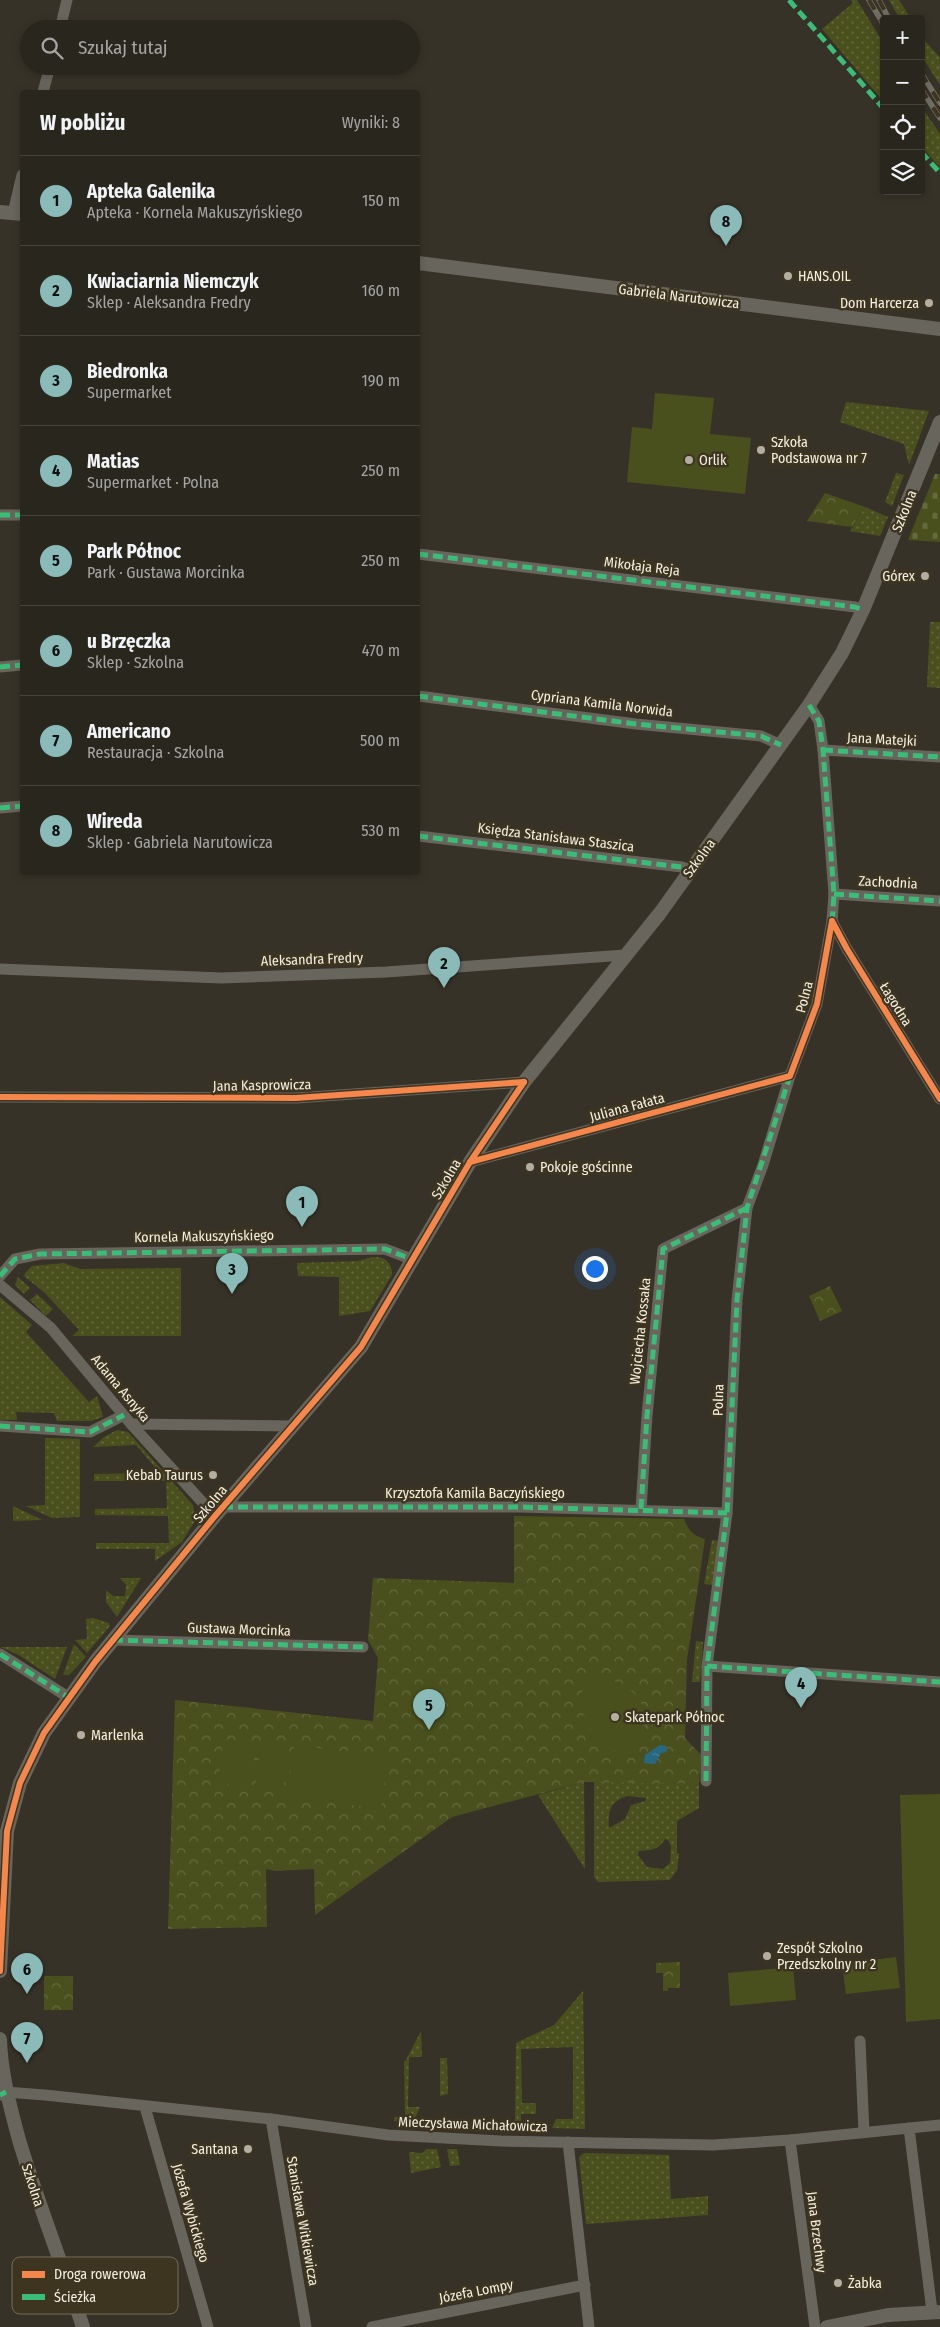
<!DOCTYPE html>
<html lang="pl">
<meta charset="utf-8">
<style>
body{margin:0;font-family:"Fira Sans Condensed",sans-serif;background:#312e26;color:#f1f3f6}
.controls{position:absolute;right:15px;top:15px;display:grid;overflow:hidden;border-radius:5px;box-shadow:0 2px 8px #0003}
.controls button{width:45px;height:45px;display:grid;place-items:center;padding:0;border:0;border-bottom:1px solid #45433b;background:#29261d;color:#f1f3f6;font:25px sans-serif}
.you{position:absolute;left:594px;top:1268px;width:18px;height:18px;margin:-12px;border:4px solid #fff;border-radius:50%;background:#1a73e8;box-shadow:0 0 0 8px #1a73e833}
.badge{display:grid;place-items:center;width:32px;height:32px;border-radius:50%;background:#8bbbb9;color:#111;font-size:16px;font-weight:700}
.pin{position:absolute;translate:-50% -41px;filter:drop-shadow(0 1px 2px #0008)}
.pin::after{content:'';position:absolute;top:26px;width:18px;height:15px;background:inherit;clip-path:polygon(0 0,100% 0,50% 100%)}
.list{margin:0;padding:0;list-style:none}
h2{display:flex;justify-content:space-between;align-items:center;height:65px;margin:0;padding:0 20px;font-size:21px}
h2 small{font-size:16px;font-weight:400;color:#a5a5a4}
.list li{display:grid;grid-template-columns:32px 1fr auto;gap:15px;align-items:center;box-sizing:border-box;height:90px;padding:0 20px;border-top:1px solid #45433b}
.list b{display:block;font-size:19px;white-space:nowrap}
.list p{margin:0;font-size:16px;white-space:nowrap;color:#a5a5a4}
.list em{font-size:16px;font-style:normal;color:#a5a5a4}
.icon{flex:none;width:28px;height:28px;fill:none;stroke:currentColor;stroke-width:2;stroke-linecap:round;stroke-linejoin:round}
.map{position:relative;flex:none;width:940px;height:2327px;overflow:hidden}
.search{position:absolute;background:#29261d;box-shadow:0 2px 8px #0003;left:20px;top:20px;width:400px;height:55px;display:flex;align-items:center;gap:12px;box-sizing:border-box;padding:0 18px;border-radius:28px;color:#a5a5a4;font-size:19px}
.panel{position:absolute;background:#29261d;box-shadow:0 2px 8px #0003;left:20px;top:90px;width:400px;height:785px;border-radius:5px}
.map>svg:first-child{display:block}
</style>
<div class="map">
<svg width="940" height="2327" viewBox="0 0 940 2327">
<defs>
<pattern id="grass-dots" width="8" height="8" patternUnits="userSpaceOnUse" patternTransform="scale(1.25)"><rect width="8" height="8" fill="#4a501d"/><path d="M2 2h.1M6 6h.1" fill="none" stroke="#656a3e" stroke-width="1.8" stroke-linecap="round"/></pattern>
<pattern id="cemetery-stones" width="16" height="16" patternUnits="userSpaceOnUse" patternTransform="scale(1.25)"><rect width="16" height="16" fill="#4a501d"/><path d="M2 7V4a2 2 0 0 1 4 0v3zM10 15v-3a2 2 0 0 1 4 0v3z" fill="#656a3e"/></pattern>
<pattern id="park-crowns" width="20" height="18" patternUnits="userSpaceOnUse" patternTransform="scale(1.25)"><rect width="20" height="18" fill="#4a501d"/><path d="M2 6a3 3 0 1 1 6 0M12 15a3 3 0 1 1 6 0" fill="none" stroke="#656a3e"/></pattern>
<pattern id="water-ripples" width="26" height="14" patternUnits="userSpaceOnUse" patternTransform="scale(1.25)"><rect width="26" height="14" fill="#276883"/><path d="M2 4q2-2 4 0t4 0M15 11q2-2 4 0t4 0" fill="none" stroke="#477e94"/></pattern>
</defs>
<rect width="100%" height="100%" fill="#373227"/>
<g fill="url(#grass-dots)" fill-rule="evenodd">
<polygon points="851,0 857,0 884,44 884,102 822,29 853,3"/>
<polygon points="889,0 899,0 911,19 900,19"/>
<polygon points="921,36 940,58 940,85 921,55"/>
<polygon points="921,106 940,134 940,168 921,146"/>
<polygon points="846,402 929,411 909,465 904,444 840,422"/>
<polygon points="896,473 904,475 892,506 885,502"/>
<polygon points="865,507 888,517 880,536 850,531"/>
<polygon points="930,622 940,622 940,688 927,687"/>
<path d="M372,1257C385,1256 392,1262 392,1275L370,1311L339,1316V1277L298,1276L297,1263L358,1261Z"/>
<polygon points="64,1263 80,1269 181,1268 181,1336 72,1336 79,1330 45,1293 24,1276 25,1273 32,1266"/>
<polygon points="18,1277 30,1288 24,1294 15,1285"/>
<polygon points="37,1294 53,1309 46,1316 30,1300"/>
<polygon points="0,1297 32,1325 26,1332 89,1402 97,1396 103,1417 91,1421 57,1421 54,1413 16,1412 17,1420 0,1420"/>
<polygon points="117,1430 128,1432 193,1505 196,1519 182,1542 155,1561 155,1549 96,1549 96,1543 169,1543 168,1516 95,1515 95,1509 167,1508 166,1481 94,1481 94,1474 155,1473 154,1466 136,1445 93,1447 104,1437"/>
<polygon points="45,1438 80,1439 80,1517 52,1518 26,1506 45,1505"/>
<polygon points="13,1506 42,1520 13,1521"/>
<polygon points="712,1540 720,1541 712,1585 704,1584"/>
<polygon points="120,1578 141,1578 117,1617 106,1602 106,1590 113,1596 125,1596 126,1585"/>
<polygon points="93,1618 109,1623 110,1626 87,1653 75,1640 87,1639 86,1619"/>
<polygon points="696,1641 703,1642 700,1682 692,1682"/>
<polygon points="74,1644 86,1657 69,1675 63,1675"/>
<polygon points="0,1647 67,1647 55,1679 17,1654"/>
<path d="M594,1781L699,1784V1808L677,1821V1853L679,1854L677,1870L670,1880L598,1882L594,1877ZM628,1796L646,1798L645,1801L631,1805L625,1819L609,1828C608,1811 610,1801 628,1796ZM665,1839L668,1840L671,1846L670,1863L663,1869L647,1867L638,1855L639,1851C651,1850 659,1850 665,1839Z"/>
<polygon points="584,1782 585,1869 538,1795"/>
<polygon points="583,1991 585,2129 552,2128 556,2119 573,2119 573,2047 521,2049 522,2103 536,2103 536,2114 521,2114 521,2124 536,2124 542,2128 543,2131 508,2128 506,2123 515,2123 516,2043 554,2025"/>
<polygon points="421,2031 422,2057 409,2057 408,2107 420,2107 413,2123 394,2121 394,2117 405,2117 404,2061 406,2060"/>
<polygon points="440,2058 447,2058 448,2094 440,2096"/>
<polygon points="426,2149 437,2149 441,2167 411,2173 409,2152 423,2153"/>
<polygon points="447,2149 457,2149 460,2165 450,2166"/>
<polygon points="584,2153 669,2155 671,2199 708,2196 708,2215 586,2224 579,2157"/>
</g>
<polygon fill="url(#cemetery-stones)" points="935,474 940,474 940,542 908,540"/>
<g fill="url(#park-crowns)">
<polygon points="825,493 865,507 852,527 807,521"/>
<polygon points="830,1286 842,1311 820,1321 809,1296"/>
<path d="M514,1516L684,1519C689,1531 692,1535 705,1539L687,1660L685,1738L701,1755L699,1784L584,1782L452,1817L315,1915L314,1869L275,1871L266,1869L267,1927L168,1929L175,1700L373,1721L378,1658L368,1640L373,1578L514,1583Z"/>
<polygon points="680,1962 680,1988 668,1988 668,1991 663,1991 663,1973 656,1973 656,1963"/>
<rect x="44" y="1976" width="29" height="34"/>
</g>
<g fill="#4a501d">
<polygon points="655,393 714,398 710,434 751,438 745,494 627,482 632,427 652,429"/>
<path d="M598,1676C646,1687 661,1721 623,1756C589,1735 575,1718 585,1677Z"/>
<polygon points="224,1739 256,1744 250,1787 218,1783"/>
<polygon points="261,1744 289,1747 283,1791 255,1787"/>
<polygon points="294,1745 388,1757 381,1809 287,1797"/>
<polygon points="940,1794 940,2019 906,2022 900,1795"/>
<polygon points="896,1957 900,1988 846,1994 842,1964"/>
<polygon points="793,1967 796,2000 730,2006 728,1973"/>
</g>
<polygon fill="url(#water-ripples)" points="660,1745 666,1746 667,1752 661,1753 655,1764 644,1763 645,1755"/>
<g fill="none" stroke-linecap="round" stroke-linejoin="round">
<g stroke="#68655d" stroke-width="11">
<polyline points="60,29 67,0"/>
<polyline points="43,92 50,66"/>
<polyline points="13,213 22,175"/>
<polyline points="0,515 22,515"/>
<polyline points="418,554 855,607 863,610"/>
<polyline points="0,667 22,665"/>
<polyline points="418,696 636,724 761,736 781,745"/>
<polyline points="823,750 940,757"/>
<polyline points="0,808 22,806"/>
<polyline points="418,836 682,867 691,870"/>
<polyline points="834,894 940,901"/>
<polyline points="832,921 847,949 940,1099"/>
<polyline points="0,969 221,978 386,972 625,955"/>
<polyline points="0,1097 296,1098 524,1082"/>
<polyline points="470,1162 790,1076"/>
<polyline points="0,1276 15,1259 40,1254 385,1249 414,1260"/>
<polyline points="0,1285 51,1328 131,1424 215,1516"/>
<polyline points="131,1424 293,1426"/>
<polyline points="0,1426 90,1432 124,1415"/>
<polyline points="223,1507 520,1507 727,1513"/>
<polyline points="641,1509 647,1416 663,1249 747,1208"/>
<polyline points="113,1640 363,1647"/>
<polyline points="0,1654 68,1697"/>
<polyline points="707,1666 940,1682"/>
<polyline points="706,1781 707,1666 727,1513 737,1300 747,1208 763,1165 790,1076 817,1004 832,921 834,894 823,750 819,721 809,705"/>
<polyline points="860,2041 864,2132"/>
<polyline points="0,2095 6,2092 45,2095 271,2119 388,2135 501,2141 713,2145 790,2140 940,2125"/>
<polyline points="145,2107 208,2327"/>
<polyline points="271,2119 306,2327"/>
<polyline points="909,2128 932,2311"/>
<polyline points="790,2140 815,2327"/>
<polyline points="568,2142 589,2327"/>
<polyline points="372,2327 585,2285"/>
</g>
<g stroke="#68655d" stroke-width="14">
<polyline points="0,212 22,214"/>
<polyline points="418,263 940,329"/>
<polyline points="0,1971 7,1831 20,1783 44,1733 95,1662 215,1516 361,1347 470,1162 524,1082 660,913 809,705 842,653 863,610 940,422"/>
<path d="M0,2039C1,2074 10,2106 19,2140C38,2203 62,2264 83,2327"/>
<polyline points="827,2327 888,2315 940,2312"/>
</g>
<defs>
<g id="rail">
<polyline points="869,0 884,25"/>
<polyline points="879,0 889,19"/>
<polyline points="921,73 940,103"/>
<polyline points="921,89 940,118"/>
</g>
</defs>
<use href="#rail" stroke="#716e64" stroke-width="5.5"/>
<use href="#rail" stroke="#3e3520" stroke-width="4" stroke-dasharray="11" stroke-linecap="butt"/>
<g stroke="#3abd76" stroke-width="5" stroke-dasharray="10 5" stroke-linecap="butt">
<polyline points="789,0 884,109"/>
<polyline points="921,152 940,173"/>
<polyline points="0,515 22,515"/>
<polyline points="418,554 855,607 863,610"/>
<polyline points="0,667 22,665"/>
<polyline points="418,696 636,724 761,736 781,745"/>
<polyline points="809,705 819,721 823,750 834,894 832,924"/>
<polyline points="823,750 940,757"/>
<polyline points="0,808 22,806"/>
<polyline points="418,836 682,867 691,870"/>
<polyline points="834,894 940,901"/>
<polyline points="0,1276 15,1259 40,1254 385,1249 414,1260"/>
<polyline points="0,1426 90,1432 124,1415"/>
<polyline points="223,1507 520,1507 727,1513"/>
<polyline points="641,1509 647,1416 663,1249 747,1208"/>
<polyline points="113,1640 363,1647"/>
<polyline points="0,1654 68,1697"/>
<polyline points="707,1666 940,1682"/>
<polyline points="706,1781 707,1666 727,1513 737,1300 747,1208 791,1073"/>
<polyline points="0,2095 6,2092"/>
</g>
<defs>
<g id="cycleway">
<polyline points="832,921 847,949 940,1099"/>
<polyline points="0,1097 296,1098 524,1082"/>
<polyline points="470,1162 790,1076 817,1004 832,921"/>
<polyline points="0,1971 7,1831 20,1783 44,1733 95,1662 215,1516 361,1347 470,1162 524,1082"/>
</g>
</defs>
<use href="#cycleway" stroke="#3e3520" stroke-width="9"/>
<use href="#cycleway" stroke="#f5874c" stroke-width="6"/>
</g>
<g fill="#b3aea1" stroke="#3e3520" stroke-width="2">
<circle cx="788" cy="276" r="5"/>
<circle cx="929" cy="303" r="5"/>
<circle cx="761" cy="450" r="5"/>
<circle cx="689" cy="460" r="5"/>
<circle cx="925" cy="576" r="5"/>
<circle cx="530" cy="1167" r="5"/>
<circle cx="213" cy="1475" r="5"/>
<circle cx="615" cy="1717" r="5"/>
<circle cx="81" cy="1735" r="5"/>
<circle cx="767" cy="1956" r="5"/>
<circle cx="248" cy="2149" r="5"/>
<circle cx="838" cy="2283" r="5"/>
</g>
<g text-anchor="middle" stroke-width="5" stroke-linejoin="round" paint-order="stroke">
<g font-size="14" fill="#f6f0e3" stroke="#3e3520" text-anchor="start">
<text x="798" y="281">HANS.OIL</text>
<text x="919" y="308" text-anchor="end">Dom Harcerza</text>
<text x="771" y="447">Szkoła<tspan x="771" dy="16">Podstawowa nr 7</tspan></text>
<text x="699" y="465">Orlik</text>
<text x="915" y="581" text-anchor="end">Górex</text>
<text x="540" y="1172">Pokoje gościnne</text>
<text x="203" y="1480" text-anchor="end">Kebab Taurus</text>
<text x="625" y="1722">Skatepark Północ</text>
<text x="91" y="1740">Marlenka</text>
<text x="777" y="1953">Zespół Szkolno<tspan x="777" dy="16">Przedszkolny nr 2</tspan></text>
<text x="238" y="2154" text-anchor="end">Santana</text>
<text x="848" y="2288">Żabka</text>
</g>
<g font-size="14" fill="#f6f0e3" stroke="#3e3520">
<text transform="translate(679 296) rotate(7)" y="5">Gabriela Narutowicza</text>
<text transform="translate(904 511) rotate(-68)" y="5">Szkolna</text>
<text transform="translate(642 566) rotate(7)" y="5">Mikołaja Reja</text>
<text transform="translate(602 703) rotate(7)" y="5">Cypriana Kamila Norwida</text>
<text transform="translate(882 739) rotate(3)" y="5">Jana Matejki</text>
<text transform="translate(556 837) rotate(7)" y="5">Księdza Stanisława Staszica</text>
<text transform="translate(699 858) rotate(-54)" y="5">Szkolna</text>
<text transform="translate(888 882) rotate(3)" y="5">Zachodnia</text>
<text transform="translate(312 959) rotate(-2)" y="5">Aleksandra Fredry</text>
<text transform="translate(804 997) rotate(-75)" y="5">Polna</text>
<text transform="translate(896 1004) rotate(58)" y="5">Łagodna</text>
<text transform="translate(262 1085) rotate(-1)" y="5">Jana Kasprowicza</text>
<text transform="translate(627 1107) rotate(-15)" y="5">Juliana Fałata</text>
<text transform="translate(446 1179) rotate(-60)" y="5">Szkolna</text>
<text transform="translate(204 1236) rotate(-1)" y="5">Kornela Makuszyńskiego</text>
<text transform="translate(640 1331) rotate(-84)" y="5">Wojciecha Kossaka</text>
<text transform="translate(121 1388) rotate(50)" y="5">Adama Asnyka</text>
<text transform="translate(718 1400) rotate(-88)" y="5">Polna</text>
<text x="475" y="1498">Krzysztofa Kamila Baczyńskiego</text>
<text transform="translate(210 1504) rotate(-50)" y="5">Szkolna</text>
<text transform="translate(239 1629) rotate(2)" y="5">Gustawa Morcinka</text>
<text transform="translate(473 2124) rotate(2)" y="5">Mieczysława Michałowicza</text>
<text transform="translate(33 2185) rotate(72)" y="5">Szkolna</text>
<text transform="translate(191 2213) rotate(74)" y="5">Józefa Wybickiego</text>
<text transform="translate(303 2221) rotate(80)" y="5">Stanisława Witkiewicza</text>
<text transform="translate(817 2232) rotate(83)" y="5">Jana Brzechwy</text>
<text transform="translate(476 2291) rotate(-11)" y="5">Józefa Lompy</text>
</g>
</g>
<rect x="12" y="2257" width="166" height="57" rx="8" fill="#3e3520" stroke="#756d5a" stroke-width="1"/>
<rect x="22" y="2271" width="23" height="7" fill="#f5874c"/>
<rect x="22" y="2294" width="23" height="6" fill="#3abd76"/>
<g font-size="14" fill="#f6f0e3">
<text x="54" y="2279">Droga rowerowa</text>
<text x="54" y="2302">Ścieżka</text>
</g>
</svg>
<div class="controls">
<button>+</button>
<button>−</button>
<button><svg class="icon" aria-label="locate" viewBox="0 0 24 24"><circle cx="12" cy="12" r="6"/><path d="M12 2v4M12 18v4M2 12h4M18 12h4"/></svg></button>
<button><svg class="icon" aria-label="layers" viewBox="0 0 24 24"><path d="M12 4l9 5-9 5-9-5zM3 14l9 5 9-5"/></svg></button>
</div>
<div class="you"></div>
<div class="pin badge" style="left:302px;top:1227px">1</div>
<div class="pin badge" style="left:444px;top:988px">2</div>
<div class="pin badge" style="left:232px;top:1294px">3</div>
<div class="pin badge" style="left:801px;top:1708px">4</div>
<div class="pin badge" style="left:429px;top:1730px">5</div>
<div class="pin badge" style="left:27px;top:1994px">6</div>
<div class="pin badge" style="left:27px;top:2063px">7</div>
<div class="pin badge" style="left:726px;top:246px">8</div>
<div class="search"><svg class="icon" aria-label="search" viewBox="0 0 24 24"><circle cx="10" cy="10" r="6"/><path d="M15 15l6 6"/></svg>Szukaj tutaj</div>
<section class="panel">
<h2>W pobliżu<small>Wyniki: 8</small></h2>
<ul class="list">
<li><span class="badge">1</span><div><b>Apteka Galenika</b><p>Apteka · Kornela Makuszyńskiego</p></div><em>150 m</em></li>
<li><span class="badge">2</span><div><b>Kwiaciarnia Niemczyk</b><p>Sklep · Aleksandra Fredry</p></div><em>160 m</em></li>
<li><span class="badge">3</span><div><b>Biedronka</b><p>Supermarket</p></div><em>190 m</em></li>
<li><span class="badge">4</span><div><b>Matias</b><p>Supermarket · Polna</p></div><em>250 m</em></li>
<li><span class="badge">5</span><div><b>Park Północ</b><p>Park · Gustawa Morcinka</p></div><em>250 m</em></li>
<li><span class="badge">6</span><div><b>u Brzęczka</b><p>Sklep · Szkolna</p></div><em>470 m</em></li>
<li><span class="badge">7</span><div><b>Americano</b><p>Restauracja · Szkolna</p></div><em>500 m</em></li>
<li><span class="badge">8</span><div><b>Wireda</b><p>Sklep · Gabriela Narutowicza</p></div><em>530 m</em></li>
</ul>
</section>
</div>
